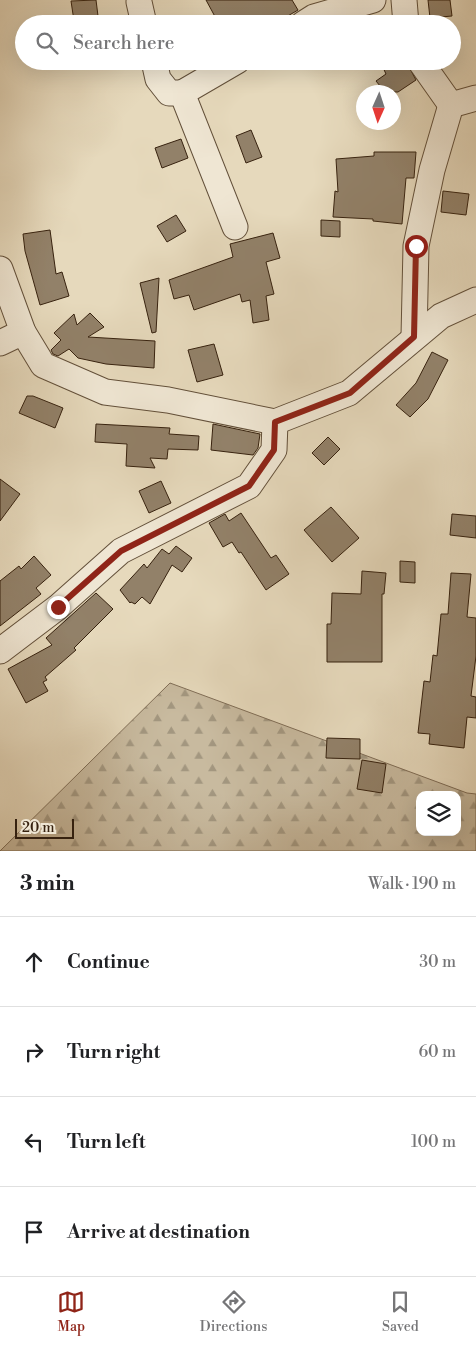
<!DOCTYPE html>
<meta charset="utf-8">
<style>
body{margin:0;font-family:"Libre Bodoni",serif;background:#f6f6f6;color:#202124}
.controls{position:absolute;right:15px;bottom:15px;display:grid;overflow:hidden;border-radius:10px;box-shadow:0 5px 20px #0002}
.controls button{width:45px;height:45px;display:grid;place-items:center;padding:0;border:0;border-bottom:1px solid #e0e0e0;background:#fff;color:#202124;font:25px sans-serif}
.compass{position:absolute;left:356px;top:85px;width:45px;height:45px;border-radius:50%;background:#fff;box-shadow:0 5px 20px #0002;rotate:183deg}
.scale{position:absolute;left:15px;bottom:12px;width:59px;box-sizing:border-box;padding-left:5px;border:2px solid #37220f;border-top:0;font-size:14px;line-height:18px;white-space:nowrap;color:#37220f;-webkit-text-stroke:4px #efe6d3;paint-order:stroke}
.stop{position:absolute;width:15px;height:15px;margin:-11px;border:4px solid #8f2418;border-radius:50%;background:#fff}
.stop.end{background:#8f2418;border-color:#fff;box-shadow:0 1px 5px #0008}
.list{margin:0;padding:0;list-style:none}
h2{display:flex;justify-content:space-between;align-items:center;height:65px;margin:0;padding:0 20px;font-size:21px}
h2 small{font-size:16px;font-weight:400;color:#757577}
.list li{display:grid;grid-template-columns:32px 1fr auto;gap:15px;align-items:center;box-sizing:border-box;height:90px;padding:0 20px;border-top:1px solid #e0e0e0}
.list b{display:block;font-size:19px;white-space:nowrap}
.list em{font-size:16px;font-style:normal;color:#757577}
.icon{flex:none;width:28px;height:28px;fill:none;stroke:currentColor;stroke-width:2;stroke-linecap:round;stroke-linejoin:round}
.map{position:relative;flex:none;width:476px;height:851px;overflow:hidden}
.search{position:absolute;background:#fff;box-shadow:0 5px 20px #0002;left:15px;right:15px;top:15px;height:55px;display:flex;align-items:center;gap:12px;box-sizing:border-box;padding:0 18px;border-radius:28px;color:#757577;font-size:19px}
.sheet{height:425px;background:#fff}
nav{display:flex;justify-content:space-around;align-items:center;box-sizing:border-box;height:70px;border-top:1px solid #e0e0e0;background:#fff;font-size:14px;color:#757577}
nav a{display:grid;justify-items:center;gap:2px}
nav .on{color:#8f2418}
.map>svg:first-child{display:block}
</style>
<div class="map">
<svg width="476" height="851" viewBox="0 0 476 851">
<defs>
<pattern id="forest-firs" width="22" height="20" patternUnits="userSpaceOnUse" patternTransform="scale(1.25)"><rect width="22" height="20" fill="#c8ba9f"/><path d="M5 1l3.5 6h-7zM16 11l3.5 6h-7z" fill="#a39780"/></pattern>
</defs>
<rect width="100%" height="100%" fill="#e6d9bc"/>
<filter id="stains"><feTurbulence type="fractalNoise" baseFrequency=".004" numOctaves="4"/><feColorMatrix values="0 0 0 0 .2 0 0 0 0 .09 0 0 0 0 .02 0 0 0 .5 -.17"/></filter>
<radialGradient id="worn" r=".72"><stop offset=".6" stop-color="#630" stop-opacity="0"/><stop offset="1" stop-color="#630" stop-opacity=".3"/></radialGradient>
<path fill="url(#forest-firs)" stroke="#806e57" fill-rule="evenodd" d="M170,683L467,793L476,794V851H0ZM420,795H457V832H420Z"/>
<g fill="#928169" stroke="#37220f">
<polygon points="96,0 99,24 82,24 81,20 74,21 71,1"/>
<polygon points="206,0 292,0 298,10 274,24 219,24"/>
<polygon points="428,0 450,0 452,16 430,18"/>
<polygon points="380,61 406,61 416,80 398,92 385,92 376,81 386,74"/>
<polygon points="251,130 262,157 246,163 236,136"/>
<polygon points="181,139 188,158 162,168 155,148"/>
<polygon points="374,152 416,152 414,178 406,178 402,224 373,221 373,219 333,217 335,191 338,192 336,159 374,156"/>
<polygon points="443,191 469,194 466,215 441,212"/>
<polygon points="176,215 186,231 167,242 157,226"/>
<polygon points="321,220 340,221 340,237 321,236"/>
<polygon points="50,230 56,274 62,272 69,296 40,305 25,251 23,234"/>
<polygon points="273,233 280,258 266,262 274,294 266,296 269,320 253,323 250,300 242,302 240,294 194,310 189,295 174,299 169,280 233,257 230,244"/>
<polygon points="159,278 156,332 152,333 140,283"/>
<polygon points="90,313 104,327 88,337 155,341 154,368 106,364 78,358 69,349 58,356 53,354 51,350 61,340 54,333 74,314 77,325"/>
<polygon points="214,344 223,375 197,382 188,350"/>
<polygon points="432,352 448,360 428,399 410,417 396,405 416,383"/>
<polygon points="27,396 33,396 63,408 55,428 19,413"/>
<polygon points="96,424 170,428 169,434 199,436 198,450 168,449 167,459 150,458 155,468 126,466 127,444 95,442"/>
<polygon points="213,424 260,434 258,448 253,455 211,450"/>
<polygon points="328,437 340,449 324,465 312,453"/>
<polygon points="0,479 20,494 0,521"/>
<polygon points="161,481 171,503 149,513 139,491"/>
<polygon points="331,507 359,538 332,562 304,530"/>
<polygon points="241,513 271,558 276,555 289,574 266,590 241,552 239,553 232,542 223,547 209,523 225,514 229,521"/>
<polygon points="452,514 476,516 476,538 450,535"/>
<polygon points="176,546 192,558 182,572 172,565 150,604 142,597 135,604 131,602 130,603 120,590 144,564 147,568 162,549 169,554"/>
<polygon points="34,556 51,575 36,588 41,594 0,626 0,581 19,566 21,569"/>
<polygon points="400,561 415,562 415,583 400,582"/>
<polygon points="362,571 386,573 384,594 382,594 382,662 327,662 327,624 331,624 332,593 361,594"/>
<polygon points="451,573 471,574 467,617 476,618 476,656 471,696 476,697 476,718 467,717 464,748 429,744 430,734 418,733 424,681 430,682 433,655 437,656 441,614 448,614"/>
<polygon points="96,593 113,609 74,648 76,650 45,677 47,680 43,682 48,691 26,703 8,669 52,645 46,638"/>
<polygon points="327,738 360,739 360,759 326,758"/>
<polygon points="362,760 386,764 382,793 357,789"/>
</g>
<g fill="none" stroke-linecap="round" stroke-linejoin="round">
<defs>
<g id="minor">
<polyline points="404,0 406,24"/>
<polyline points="139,2 144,24"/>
<polyline points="303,24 314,17 373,0"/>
<polyline points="154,61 158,79 169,93 182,93"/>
<polyline points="420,61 451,105"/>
<polyline points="235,227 182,93 237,61"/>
<polyline points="0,269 23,332 43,365 105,392 168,400 275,422 349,393 441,316 476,300"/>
<polyline points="414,337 416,246 432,170 451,105 476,98"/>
<polyline points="0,343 23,332"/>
<polyline points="0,651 58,607 121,551 249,486 274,450 275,422"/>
</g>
</defs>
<use href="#minor" stroke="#63503a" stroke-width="27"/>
<use href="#minor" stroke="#efe6d3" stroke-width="25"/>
</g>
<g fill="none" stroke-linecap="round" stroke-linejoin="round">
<polyline stroke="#8f2418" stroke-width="6" points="58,607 121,551 249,486 274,450 275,422 350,393 414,337 416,246"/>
</g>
<rect width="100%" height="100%" filter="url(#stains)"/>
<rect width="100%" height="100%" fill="url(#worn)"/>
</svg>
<div class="controls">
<button><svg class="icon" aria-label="layers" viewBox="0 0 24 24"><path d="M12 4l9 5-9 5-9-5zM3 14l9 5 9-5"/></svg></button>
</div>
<svg class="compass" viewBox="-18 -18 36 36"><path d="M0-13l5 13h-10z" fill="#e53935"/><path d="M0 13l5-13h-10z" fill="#757577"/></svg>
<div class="scale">20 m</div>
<div class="stop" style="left:416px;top:246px"></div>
<div class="stop end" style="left:58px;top:607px"></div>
<div class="search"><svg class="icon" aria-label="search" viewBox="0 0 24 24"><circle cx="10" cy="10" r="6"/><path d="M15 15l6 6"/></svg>Search here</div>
</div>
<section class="sheet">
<h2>3 min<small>Walk · 190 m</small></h2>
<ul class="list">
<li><svg class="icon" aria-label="ahead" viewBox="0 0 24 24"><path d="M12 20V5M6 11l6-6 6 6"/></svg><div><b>Continue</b></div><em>30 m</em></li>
<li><svg class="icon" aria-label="right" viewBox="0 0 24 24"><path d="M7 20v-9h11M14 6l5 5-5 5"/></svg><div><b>Turn right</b></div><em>60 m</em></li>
<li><svg class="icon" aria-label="left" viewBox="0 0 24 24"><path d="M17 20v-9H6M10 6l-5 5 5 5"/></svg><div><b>Turn left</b></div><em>100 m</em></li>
<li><svg class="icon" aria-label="arrive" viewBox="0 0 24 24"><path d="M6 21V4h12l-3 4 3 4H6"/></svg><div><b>Arrive at destination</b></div></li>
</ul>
</section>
<nav>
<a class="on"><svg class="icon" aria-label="map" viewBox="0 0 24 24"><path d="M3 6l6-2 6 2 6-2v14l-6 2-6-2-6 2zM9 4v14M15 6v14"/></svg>Map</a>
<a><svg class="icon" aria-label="directions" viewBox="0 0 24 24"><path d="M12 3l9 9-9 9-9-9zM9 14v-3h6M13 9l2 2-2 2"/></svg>Directions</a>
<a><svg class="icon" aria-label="saved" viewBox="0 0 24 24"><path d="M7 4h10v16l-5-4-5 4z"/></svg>Saved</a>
</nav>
